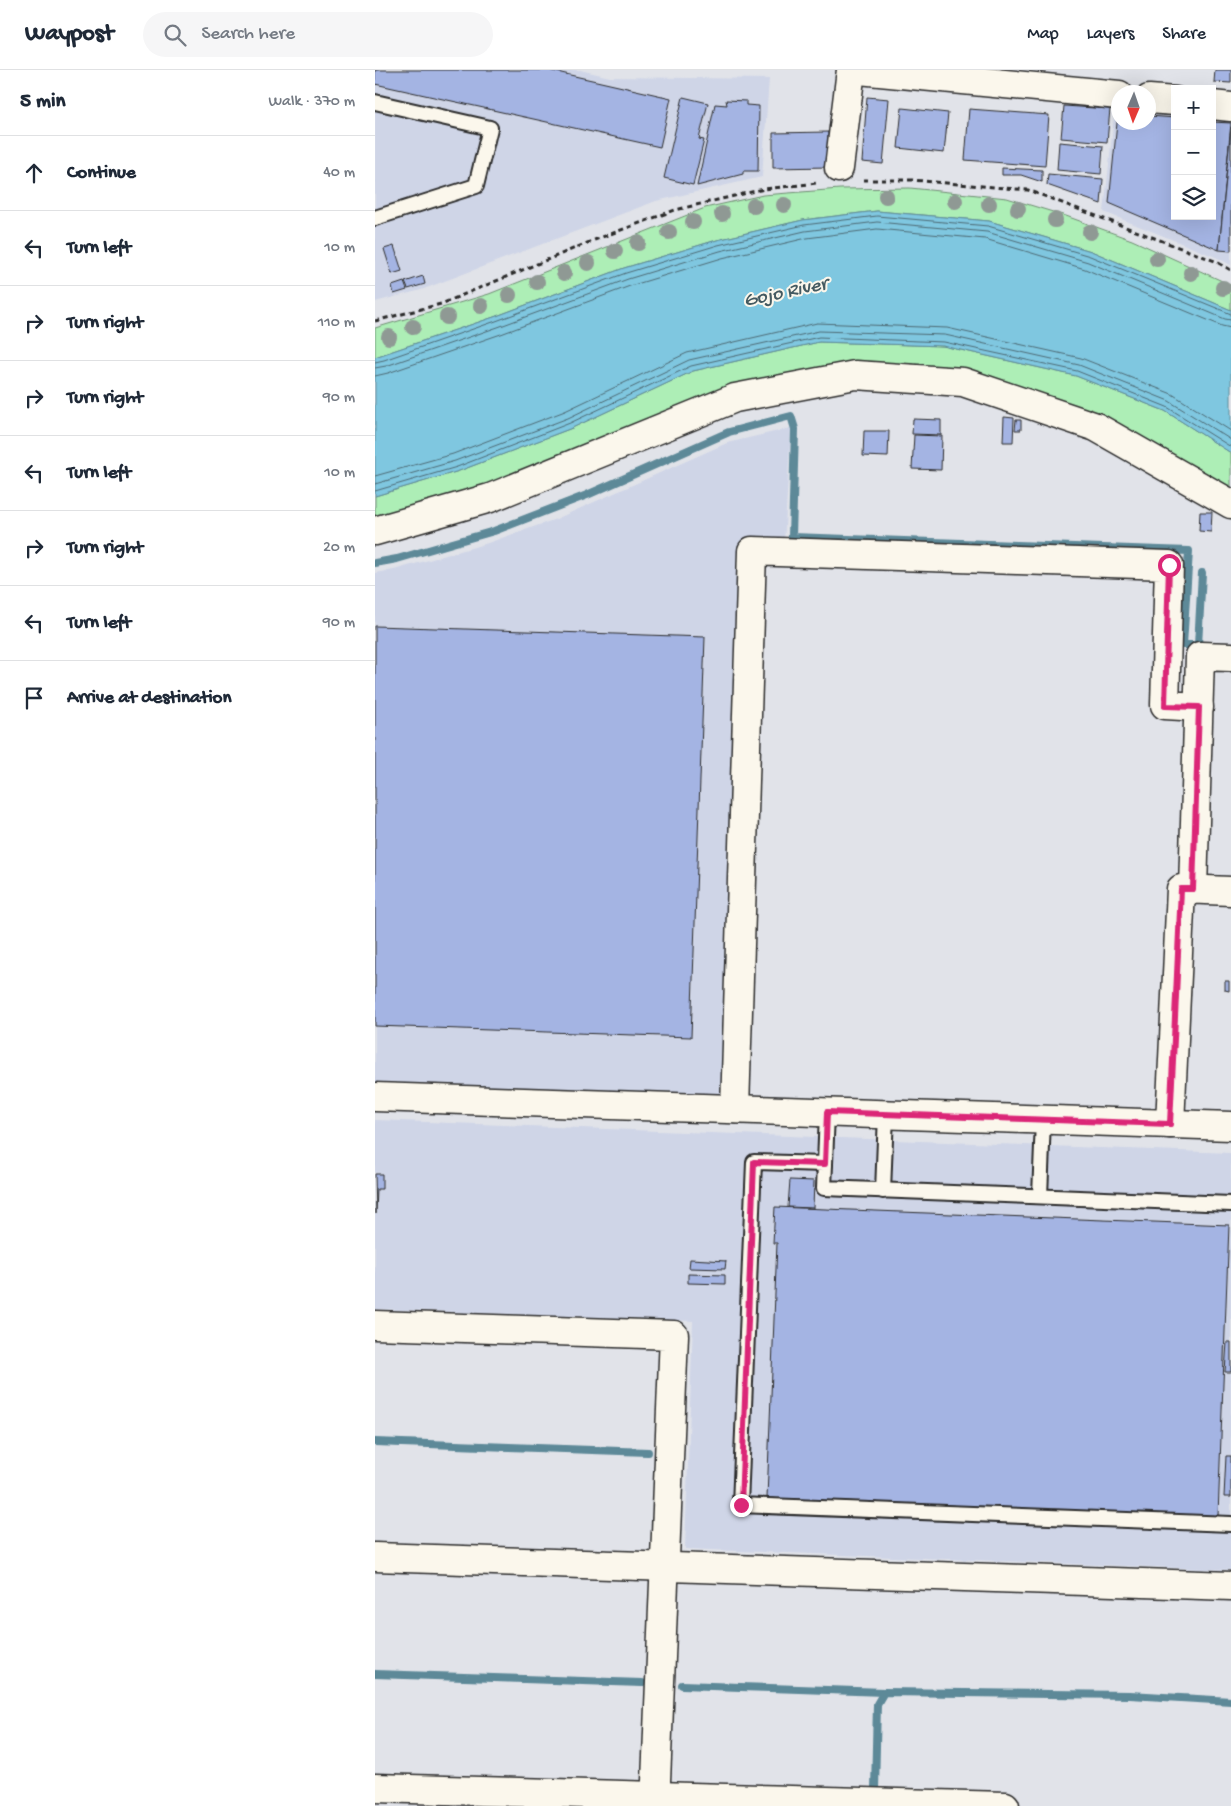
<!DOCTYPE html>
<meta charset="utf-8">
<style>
body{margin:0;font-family:"Gochi Hand",sans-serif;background:#f6f6f7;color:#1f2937}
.controls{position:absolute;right:15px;top:15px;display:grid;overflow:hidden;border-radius:0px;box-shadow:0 5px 20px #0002}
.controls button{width:45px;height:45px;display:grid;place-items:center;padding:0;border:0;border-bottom:1px solid #e0e1e3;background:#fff;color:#1f2937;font:25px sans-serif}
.compass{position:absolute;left:736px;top:15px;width:45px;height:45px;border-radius:50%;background:#fff;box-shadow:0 5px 20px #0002;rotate:182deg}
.stop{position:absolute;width:15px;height:15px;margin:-11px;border:4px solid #db2777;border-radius:50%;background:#fff}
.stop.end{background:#db2777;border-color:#fff;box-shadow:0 1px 5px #0008}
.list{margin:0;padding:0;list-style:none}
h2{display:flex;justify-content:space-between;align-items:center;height:65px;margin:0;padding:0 20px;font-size:21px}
h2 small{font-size:16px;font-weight:400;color:#747a83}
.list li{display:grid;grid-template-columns:32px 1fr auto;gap:15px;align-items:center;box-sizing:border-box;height:75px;padding:0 20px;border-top:1px solid #e0e1e3}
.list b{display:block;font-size:19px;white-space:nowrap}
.list em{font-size:16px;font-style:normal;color:#747a83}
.icon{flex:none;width:28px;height:28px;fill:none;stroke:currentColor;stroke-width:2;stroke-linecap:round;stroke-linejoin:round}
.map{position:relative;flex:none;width:856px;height:1736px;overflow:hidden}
header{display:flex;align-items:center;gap:30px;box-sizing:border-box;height:70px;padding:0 25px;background:#fff;border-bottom:1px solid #e0e1e3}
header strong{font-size:24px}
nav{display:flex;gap:28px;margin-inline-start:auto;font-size:18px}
.search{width:350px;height:45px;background:#f6f6f7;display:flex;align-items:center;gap:12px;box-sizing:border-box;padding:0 18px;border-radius:28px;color:#747a83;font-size:19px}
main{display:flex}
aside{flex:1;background:#fff}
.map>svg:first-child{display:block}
</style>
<header>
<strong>Waypost</strong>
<div class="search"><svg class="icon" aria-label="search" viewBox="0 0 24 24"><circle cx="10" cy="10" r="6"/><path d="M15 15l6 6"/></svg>Search here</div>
<nav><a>Map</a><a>Layers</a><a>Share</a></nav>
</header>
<main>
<aside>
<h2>5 min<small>Walk · 370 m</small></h2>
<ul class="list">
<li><svg class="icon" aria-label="ahead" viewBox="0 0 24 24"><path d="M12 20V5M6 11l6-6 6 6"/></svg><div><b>Continue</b></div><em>40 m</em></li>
<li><svg class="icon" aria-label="left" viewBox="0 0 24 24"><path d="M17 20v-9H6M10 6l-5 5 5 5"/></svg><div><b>Turn left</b></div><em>10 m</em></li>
<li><svg class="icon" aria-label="right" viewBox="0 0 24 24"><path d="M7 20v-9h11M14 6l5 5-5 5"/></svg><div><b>Turn right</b></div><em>110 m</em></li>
<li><svg class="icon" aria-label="right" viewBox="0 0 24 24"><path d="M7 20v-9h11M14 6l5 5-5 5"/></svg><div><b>Turn right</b></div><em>90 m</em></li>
<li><svg class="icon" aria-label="left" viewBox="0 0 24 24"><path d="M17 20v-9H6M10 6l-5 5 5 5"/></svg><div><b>Turn left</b></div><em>10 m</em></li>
<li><svg class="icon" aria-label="right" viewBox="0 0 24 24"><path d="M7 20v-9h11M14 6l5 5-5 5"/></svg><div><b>Turn right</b></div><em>20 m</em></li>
<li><svg class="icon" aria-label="left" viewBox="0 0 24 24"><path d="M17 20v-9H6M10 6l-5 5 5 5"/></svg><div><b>Turn left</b></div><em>90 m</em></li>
<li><svg class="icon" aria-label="arrive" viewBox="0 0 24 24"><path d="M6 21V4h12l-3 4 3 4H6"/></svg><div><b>Arrive at destination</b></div></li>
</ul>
</aside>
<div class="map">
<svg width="856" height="1736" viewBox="0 0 856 1736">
<rect width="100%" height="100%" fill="#e1e3e9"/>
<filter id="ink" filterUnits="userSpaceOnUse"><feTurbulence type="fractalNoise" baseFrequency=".02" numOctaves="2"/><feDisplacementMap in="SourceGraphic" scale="10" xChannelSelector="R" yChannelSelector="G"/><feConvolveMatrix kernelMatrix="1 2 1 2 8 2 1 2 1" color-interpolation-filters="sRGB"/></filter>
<g filter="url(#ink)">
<g fill="#cfd5e7">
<polygon points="0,0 205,0 235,7 394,9 387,107 281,131 46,220 0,232"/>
<polygon points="740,37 743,37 744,52 774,52 774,40 800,43 800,146 837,146 837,46 856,48 856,195 843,188 729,142"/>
<polygon points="416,358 409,473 370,472 350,1025 0,1013 0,503 19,500 113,473 181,449 352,373"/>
<polygon points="0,1050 856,1083 856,1500 310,1479 318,1251 0,1239"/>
</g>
<g fill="#adeeb6" stroke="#6c8c70">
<polygon points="535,118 632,128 691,146 757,170 856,215 856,240 716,181 614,151 502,141 428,150 342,170 249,198 119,247 0,287 0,258 114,224 330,138 388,125 465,119"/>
<polygon points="444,272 568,276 701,306 790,341 856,383 856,426 730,354 477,299 115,420 0,453 0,426 84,401 197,358 318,301"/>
</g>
<polygon fill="#7fc7e0" stroke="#5d8998" points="502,141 614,151 716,181 856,240 856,383 790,341 701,306 568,276 444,272 318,301 197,358 84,401 0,426 0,287 119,247 249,198 342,170 428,150"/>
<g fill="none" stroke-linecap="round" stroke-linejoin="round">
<g stroke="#4d6973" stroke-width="1">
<polyline points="0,292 9,290 121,251 251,203 343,175 429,155 502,146 613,156 715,186 856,244"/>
<polyline points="0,298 11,296 123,257 253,209 345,181 430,161 502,152 612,162 713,192 850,249 856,250"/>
<polyline points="0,306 13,303 126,264 255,216 347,188 432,168 502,159 610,169 710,199 847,256 856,258"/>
<polyline points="0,406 78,384 190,341 312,283 442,253 572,258 706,288 797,324 856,361"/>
<polyline points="0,414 80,391 193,348 314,290 444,261 570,265 704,295 794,331 856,370"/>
<polyline points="0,421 82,397 195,353 316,296 444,267 569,272 702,301 792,337 856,377"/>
</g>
<g stroke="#5d8998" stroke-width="8">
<polyline points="0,493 22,489 119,461 212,425 354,362 416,346 420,359 417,467 814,481 808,575 823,575 827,503"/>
<polyline points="0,1372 273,1382"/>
<polyline points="0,1604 267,1613"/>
<polyline points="307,1615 509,1622"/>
<polyline points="500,1720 502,1634 509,1622 755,1625 856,1631"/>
</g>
</g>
<g fill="#a4b4e3" stroke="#2b2b2b">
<polygon points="0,0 173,0 296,28 285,77 0,14"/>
<polygon points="840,0 856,0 856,13 839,12"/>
<polygon points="308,27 333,33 324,69 329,70 318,115 289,108"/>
<polygon points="492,27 514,29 508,94 487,92"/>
<polygon points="351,30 371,31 371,35 384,36 383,101 368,101 368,104 322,116 340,34 352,35"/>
<polygon points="689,36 735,39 732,72 686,68"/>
<polygon points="527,38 573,43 569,83 523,78"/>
<polygon points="594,39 674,45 670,96 590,90"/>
<polygon points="743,43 744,52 774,52 774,46 800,48 800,146 837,146 837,52 856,53 844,180 734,133"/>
<polygon points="856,57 856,181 844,180"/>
<polygon points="453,62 454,97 398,98 398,63"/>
<polygon points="684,72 728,76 726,104 682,100"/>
<polygon points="627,98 667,100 667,112 646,105 627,105"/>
<polygon points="673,104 728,109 726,134 672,115"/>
<polygon points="19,176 27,201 17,204 9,179"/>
<polygon points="48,206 50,214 33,219 30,212"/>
<polygon points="29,212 32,220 19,224 17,216"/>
<polygon points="629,347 639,348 638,372 628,372"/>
<polygon points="538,349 566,350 566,365 537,364"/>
<polygon points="641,350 646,350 646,360 640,360"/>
<polygon points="489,361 514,361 513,387 488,386"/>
<polygon points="539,365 567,366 566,400 537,399"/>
<polygon points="825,442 837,442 836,462 824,461"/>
<polygon points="0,556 330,567 316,967 0,956"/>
<polygon points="850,911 854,911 854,921 850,920"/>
<polygon points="0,1104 7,1104 7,1119 2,1119 1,1144"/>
<polygon points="415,1110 439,1111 438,1138 413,1137"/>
<polygon points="400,1137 854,1155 843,1446 392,1428 402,1173 398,1173"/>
<polygon points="315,1189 351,1191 350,1199 314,1198"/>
<polygon points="313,1204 350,1205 350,1214 313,1213"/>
<polygon points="852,1272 856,1272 856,1302 850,1302"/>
<polygon points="851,1386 856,1386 856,1427 849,1427"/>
</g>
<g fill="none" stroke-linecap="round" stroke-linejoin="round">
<defs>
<g id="service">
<polyline points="0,32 115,58 101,116 0,148"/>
<polyline points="450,1094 452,1042"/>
<polyline points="508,1121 511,1044"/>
<polyline points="665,1126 668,1050"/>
<polyline points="856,1134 449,1118 450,1094 379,1092 365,1435 856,1454"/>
</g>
<g id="minor">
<polyline points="484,0 744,25"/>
<polyline points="774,29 800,31"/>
<polyline points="837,35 856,37"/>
<polyline points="464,98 476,0"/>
<polyline points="0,461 115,428 360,328 480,305 588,312 721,357 856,434"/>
<polyline points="818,819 825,586 856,587"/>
<polyline points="360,1039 377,481 794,495 790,635 824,637"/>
<polyline points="795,1054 806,819 856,821"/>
<polyline points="0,1255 299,1265 280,1736"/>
<polyline points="0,1487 856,1516"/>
<polyline points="0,1718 630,1736"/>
</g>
<polyline id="tertiary" points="0,1027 856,1056"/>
</defs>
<use href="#service" stroke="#2b2b2b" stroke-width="18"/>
<use href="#minor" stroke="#2b2b2b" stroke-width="31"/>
<use href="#tertiary" stroke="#2b2b2b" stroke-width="31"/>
<g stroke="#2b2b2b" stroke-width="3" stroke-dasharray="5 4" stroke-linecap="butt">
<polyline points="488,110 537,110 653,120 840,191 856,200"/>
<polyline points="0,251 66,234 222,169 300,140 389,119 442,113"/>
</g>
<use href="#service" stroke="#fbf7ec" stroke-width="14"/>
<use href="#minor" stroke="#fbf7ec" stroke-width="28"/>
<use href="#tertiary" stroke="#fbf7ec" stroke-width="28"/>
</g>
<g fill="#8f9994">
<circle cx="511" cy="126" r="8"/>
<circle cx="580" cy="131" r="8"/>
<circle cx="614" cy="134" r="8"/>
<circle cx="409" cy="135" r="8"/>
<circle cx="379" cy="136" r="8"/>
<circle cx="643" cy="139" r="8"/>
<circle cx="347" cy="144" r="8"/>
<circle cx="680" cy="150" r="8"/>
<circle cx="318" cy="152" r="8"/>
<circle cx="294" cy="162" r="8"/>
<circle cx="715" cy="162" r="8"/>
<circle cx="263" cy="173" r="8"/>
<circle cx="240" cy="181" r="8"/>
<circle cx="782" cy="189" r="8"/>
<circle cx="213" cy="193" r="8"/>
<circle cx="189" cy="203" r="8"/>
<circle cx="816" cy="203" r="8"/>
<circle cx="162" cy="212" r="8"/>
<circle cx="848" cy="218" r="8"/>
<circle cx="134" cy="225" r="8"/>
<circle cx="106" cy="236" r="8"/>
<circle cx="72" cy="247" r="8"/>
<circle cx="38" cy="257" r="8"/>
<circle cx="14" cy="267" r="8"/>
</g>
</g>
<g fill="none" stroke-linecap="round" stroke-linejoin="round" filter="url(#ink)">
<polyline stroke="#db2777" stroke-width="6" points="366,1435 379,1092 450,1094 452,1042 795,1054 806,819 818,819 824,637 790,636 794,495"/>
</g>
<g text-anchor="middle" stroke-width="4" stroke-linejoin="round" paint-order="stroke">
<g font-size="20" font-style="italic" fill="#445a61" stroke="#fbf7ec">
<text transform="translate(410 220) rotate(-12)" y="7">Gojo River</text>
</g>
</g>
</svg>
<div class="controls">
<button>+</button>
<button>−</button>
<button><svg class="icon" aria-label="layers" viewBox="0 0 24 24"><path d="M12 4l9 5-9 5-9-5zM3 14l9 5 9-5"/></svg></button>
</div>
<svg class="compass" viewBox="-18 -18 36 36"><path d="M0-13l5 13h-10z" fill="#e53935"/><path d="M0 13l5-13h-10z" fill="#747a83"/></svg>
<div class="stop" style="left:794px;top:495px"></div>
<div class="stop end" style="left:366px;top:1435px"></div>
</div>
</main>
